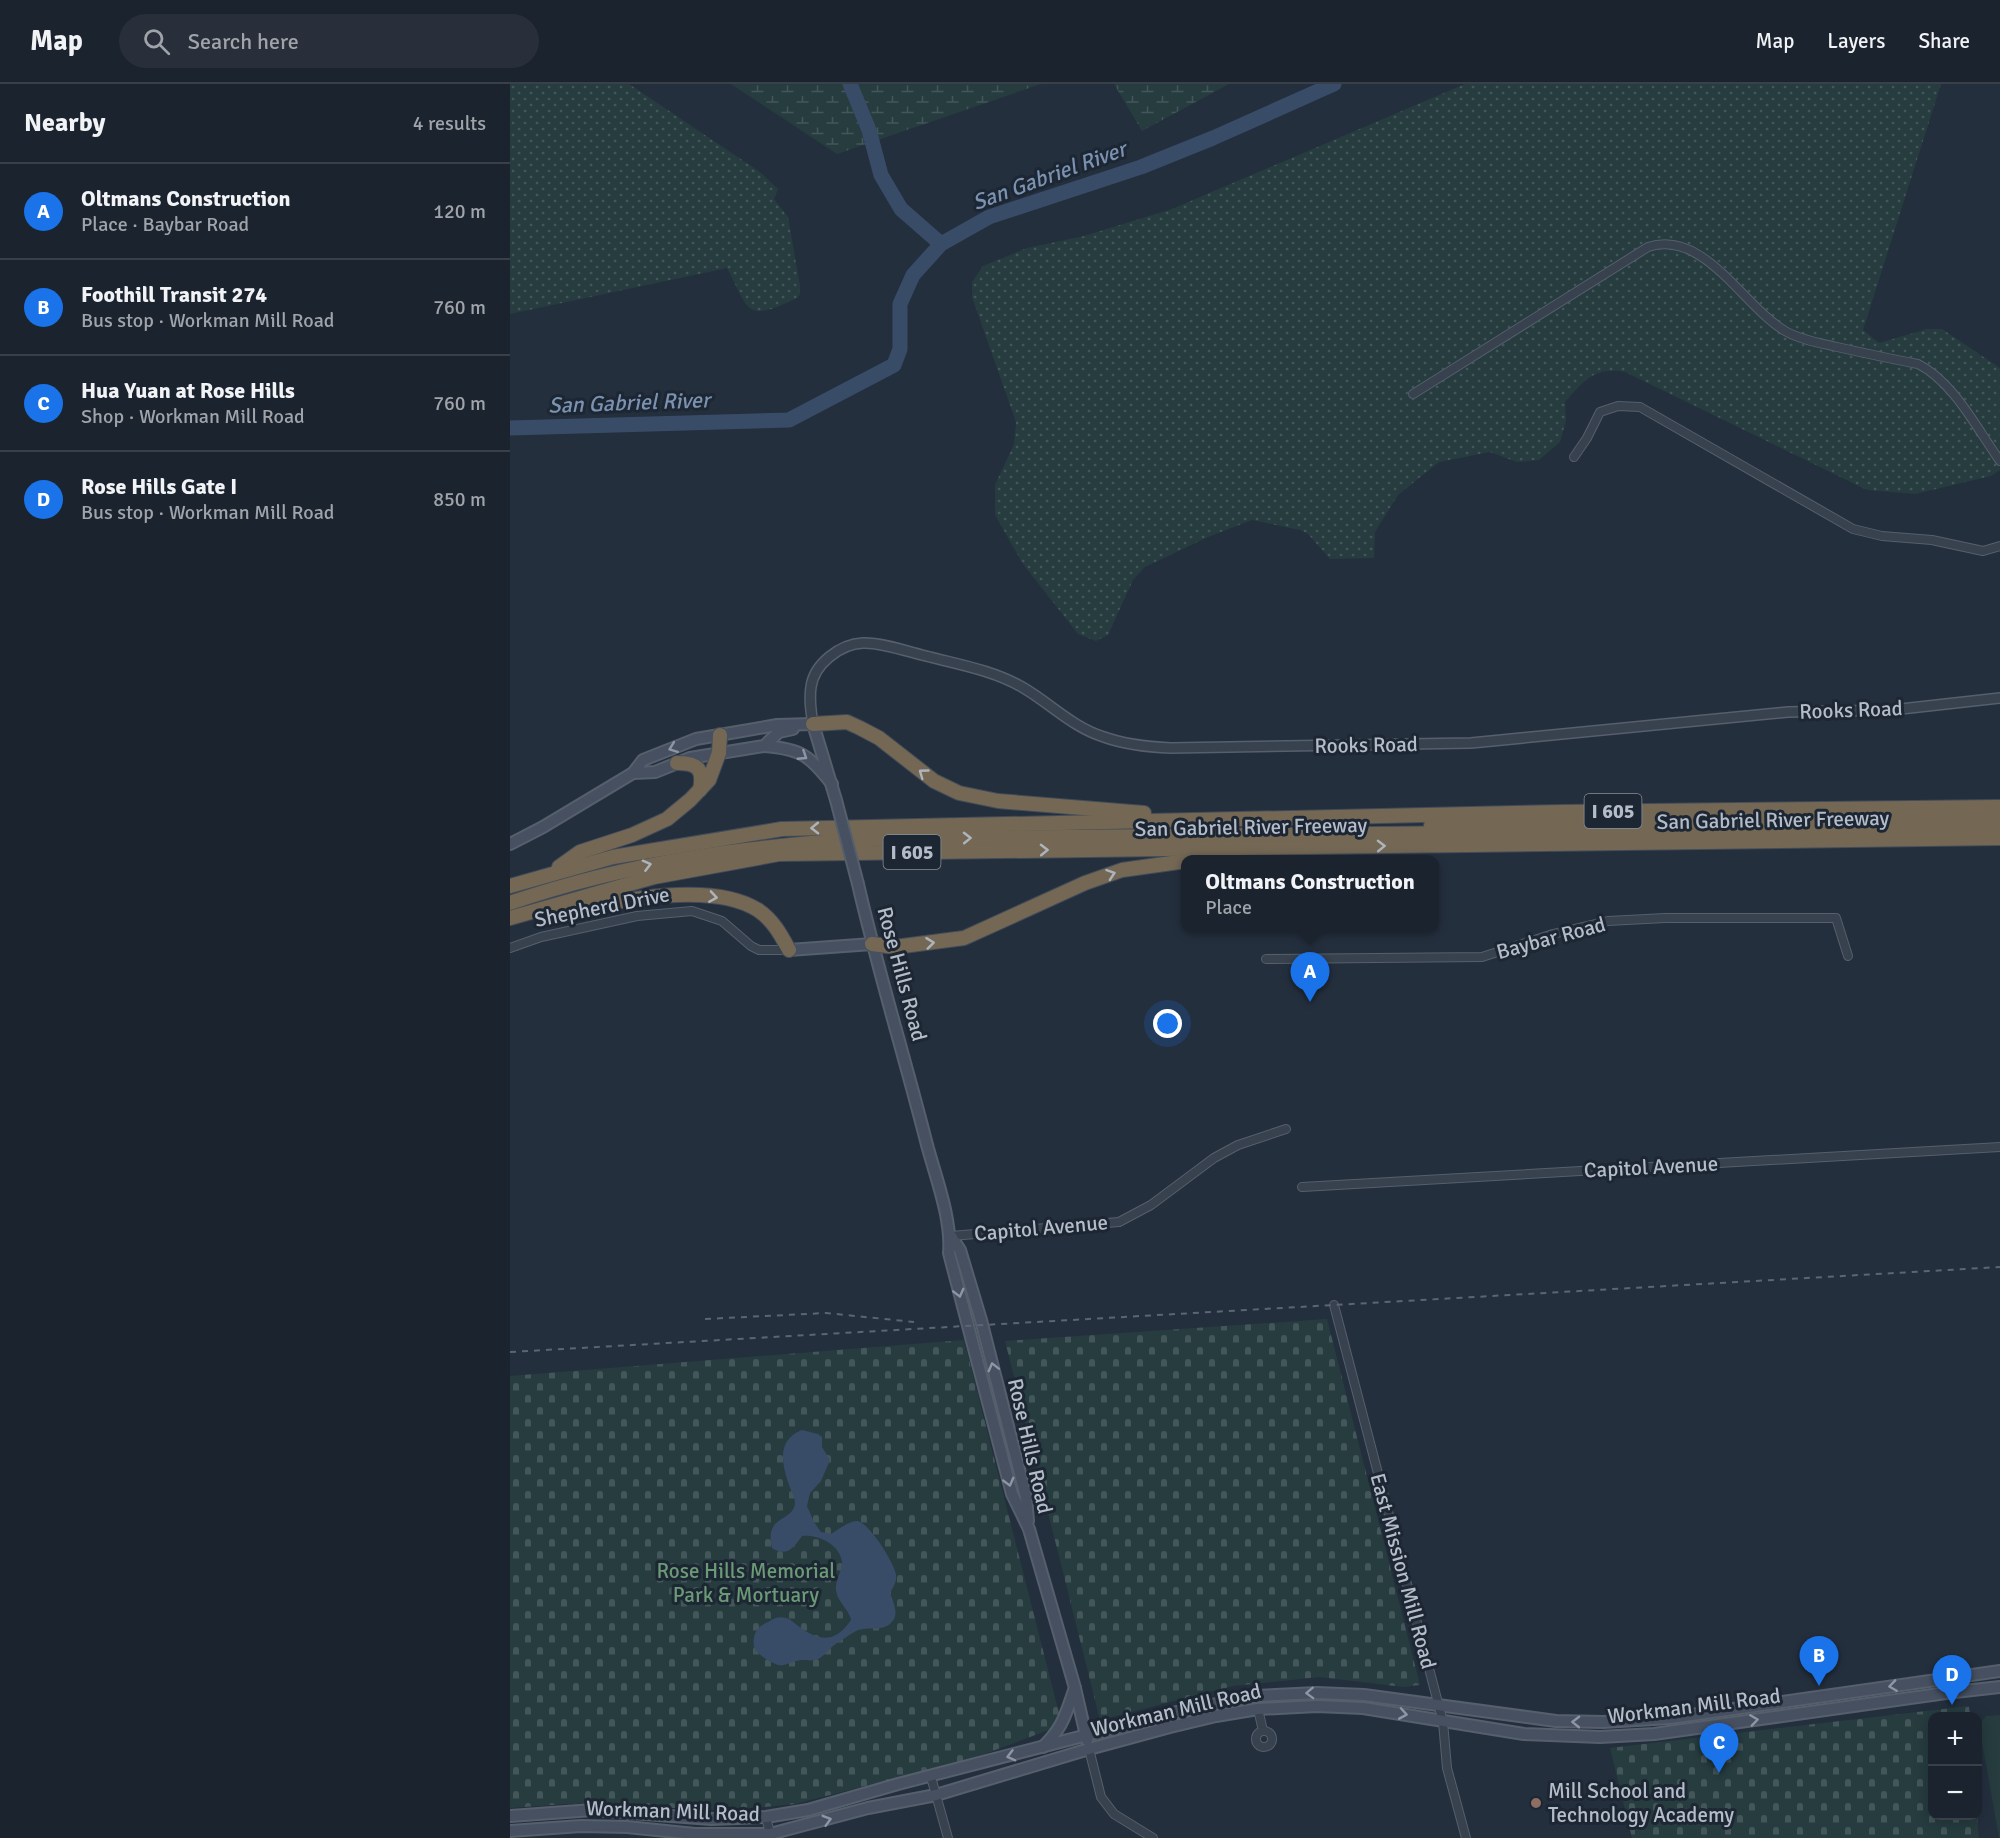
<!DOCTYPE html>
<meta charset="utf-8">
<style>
body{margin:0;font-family:Signika,sans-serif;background:#282f3a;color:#f1f3f6}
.controls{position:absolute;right:18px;bottom:18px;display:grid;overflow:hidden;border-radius:12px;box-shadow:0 3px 15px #0003}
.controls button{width:54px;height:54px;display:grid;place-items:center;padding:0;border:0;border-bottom:2px solid #39404a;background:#1b232e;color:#f1f3f6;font:30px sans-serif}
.you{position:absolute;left:658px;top:940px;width:21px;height:21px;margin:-15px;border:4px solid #fff;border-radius:50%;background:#1a73e8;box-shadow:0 0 0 9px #1a73e833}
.badge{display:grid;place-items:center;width:39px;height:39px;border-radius:50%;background:#1a73e8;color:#fff;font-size:20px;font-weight:700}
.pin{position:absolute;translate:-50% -50px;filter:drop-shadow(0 2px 3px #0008)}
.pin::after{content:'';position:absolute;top:32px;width:21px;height:18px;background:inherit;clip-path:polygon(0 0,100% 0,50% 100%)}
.popup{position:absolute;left:671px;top:771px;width:258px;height:78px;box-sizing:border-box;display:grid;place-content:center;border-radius:12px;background:#1b232e;filter:drop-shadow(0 2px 4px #0005);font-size:20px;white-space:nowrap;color:#a0a4aa}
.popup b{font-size:22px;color:#f1f3f6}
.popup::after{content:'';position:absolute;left:50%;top:100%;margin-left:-12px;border:12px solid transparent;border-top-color:#1b232e}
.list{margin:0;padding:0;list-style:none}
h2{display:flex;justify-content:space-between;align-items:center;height:78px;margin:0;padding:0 24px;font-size:26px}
h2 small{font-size:20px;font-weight:400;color:#a0a4aa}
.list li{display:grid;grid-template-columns:39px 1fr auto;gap:18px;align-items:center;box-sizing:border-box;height:96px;padding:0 24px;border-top:2px solid #39404a}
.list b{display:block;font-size:22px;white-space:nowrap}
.list p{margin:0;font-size:20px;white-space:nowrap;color:#a0a4aa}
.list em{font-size:20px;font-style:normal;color:#a0a4aa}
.icon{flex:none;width:33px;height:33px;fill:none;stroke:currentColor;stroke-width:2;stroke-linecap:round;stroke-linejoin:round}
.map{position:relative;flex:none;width:1490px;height:1754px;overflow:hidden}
header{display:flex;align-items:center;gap:36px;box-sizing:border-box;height:84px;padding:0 30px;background:#1b232e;border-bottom:2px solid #39404a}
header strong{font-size:28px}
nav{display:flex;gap:33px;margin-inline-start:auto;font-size:21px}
.search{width:420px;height:54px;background:#282f3a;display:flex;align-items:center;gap:15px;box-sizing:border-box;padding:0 21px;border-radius:33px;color:#a0a4aa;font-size:22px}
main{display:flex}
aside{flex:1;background:#1b232e}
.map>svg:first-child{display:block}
</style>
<header>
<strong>Map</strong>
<div class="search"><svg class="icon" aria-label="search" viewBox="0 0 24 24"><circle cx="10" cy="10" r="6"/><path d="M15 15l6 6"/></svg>Search here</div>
<nav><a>Map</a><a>Layers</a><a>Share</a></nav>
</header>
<main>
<aside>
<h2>Nearby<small>4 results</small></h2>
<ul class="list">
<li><span class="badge">A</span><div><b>Oltmans Construction</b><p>Place · Baybar Road</p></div><em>120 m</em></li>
<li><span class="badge">B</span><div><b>Foothill Transit 274</b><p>Bus stop · Workman Mill Road</p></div><em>760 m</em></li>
<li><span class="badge">C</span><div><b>Hua Yuan at Rose Hills</b><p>Shop · Workman Mill Road</p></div><em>760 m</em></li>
<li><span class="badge">D</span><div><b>Rose Hills Gate I</b><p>Bus stop · Workman Mill Road</p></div><em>850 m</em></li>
</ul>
</aside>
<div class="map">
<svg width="1490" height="1754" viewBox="0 0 1490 1754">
<defs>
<pattern id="grass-dots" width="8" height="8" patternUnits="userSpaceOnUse" patternTransform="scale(1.5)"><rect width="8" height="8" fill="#263c3f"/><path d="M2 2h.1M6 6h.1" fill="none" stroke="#435659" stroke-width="1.8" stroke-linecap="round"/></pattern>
<pattern id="wetland-marsh" width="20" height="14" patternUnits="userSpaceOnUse" patternTransform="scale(1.5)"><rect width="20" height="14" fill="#263c3f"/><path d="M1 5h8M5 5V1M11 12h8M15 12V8" fill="none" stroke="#435659"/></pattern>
<pattern id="cemetery-stones" width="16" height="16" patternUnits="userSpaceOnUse" patternTransform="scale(1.5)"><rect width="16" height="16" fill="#263c3f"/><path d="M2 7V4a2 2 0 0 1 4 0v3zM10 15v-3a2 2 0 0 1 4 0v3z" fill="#435659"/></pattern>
</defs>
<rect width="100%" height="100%" fill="#242f3e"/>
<g fill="url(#grass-dots)">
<path d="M0,0H119L250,88L268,105L264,115L278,133L290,202V210L287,214C235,239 240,228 217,184L0,230Z"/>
<path d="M955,0H1431L1353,246L1369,259L1417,245H1432L1490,284V386L1481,392L1405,410L1357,406L1115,288C1084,282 1074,297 1055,318L1056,337L1050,358L1029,376L1007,378L980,368L929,378L888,411L865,448L864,474L820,475L798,450L790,446L742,436L698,453L635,483L623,496L598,551L586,557L568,550L513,480L485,431V401L504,360L506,338L462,213V198L473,182L517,164L574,152L662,125Z"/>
</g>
<g fill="url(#wetland-marsh)">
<polygon points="221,0 531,0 327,70"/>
<polygon points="604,0 719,0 632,47"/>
</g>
<g fill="url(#cemetery-stones)">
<polygon points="817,1235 910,1601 893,1603 809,1593 723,1602 590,1636 495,1257"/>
<polygon points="454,1256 552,1641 464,1674 285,1720 224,1726 134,1723 70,1719 0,1724 0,1292"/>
<polygon points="1459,1622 1460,1632 1422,1632 1422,1732 1467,1732 1469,1754 1122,1754 1100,1664"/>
</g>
<polygon fill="#263c3f" points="1490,1631 1490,1754 1489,1754 1469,1641 1476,1632"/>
<path fill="#394c67" d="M292,1346L308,1350L312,1353V1363L320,1376L311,1397L300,1409L297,1422L304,1438L311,1448L321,1450C328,1446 337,1438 346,1437C358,1436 385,1480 386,1491C387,1498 383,1503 380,1509C383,1517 388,1527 384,1535C375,1550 359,1541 346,1547C339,1551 330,1557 323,1562C317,1567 313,1574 305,1576C300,1577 296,1576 291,1576C270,1580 275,1587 253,1573C246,1568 242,1563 244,1554C245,1546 251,1541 258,1538C264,1534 269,1532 276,1534C281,1535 286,1541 291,1544C311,1558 326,1558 341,1536C339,1525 327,1518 326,1506C325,1497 332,1487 332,1478C330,1460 307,1450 292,1452C283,1465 276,1473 262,1464C254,1430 283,1439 285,1419C285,1413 281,1407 279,1401C272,1380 266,1356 292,1346Z"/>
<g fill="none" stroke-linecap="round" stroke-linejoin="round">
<g stroke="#394c67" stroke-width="15">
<polyline points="340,0 359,46 371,91 391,125 431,160"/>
<polyline points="0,344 279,336 384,281 390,265 390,220 403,191 431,160 479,133 631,83 703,54 824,0"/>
</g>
<defs>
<g id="minor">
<path d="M903,310L1138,163C1194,145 1232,221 1275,247C1291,256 1310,259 1327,263C1354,269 1381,275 1408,280C1444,298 1467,345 1490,377"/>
<polyline points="1064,373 1077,354 1090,328 1108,322 1130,323 1343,445 1372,452 1422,456 1473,467 1490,462"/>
<polyline points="0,864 31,853 127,832 182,827 212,837 241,862 249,866 279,866"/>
<polyline points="756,875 972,873 1043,850 1098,837 1155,834 1326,834 1338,872"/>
<polyline points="792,1103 1490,1063"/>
<polyline points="441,1152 609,1138 641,1121 704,1074 728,1061 776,1045"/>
<polyline points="824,1221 933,1638 937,1684 956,1754"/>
<polyline points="748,1625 753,1647"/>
<circle cx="754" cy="1655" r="8"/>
<polyline points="579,1665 591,1713 604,1730 643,1754"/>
<polyline points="421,1693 438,1754"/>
<polyline points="256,1733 261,1754"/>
</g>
<path id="tertiary" d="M303,640C301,628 299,616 301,603C304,580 330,560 353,559C371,558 402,569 420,573C451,581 484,587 512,603C540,619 562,643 594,653C616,661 638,663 661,664L961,659L1278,628L1382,626L1490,614"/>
<g id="secondary">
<polyline points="303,640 326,716"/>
<path d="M254,662C292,665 298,671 322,700"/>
<polyline points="123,689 145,688 180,674 254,662 269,648 283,645"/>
<polyline points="0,760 33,743 123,689 133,676 186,655 267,641 303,640"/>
<path d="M348,800C368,887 394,971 416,1057C425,1092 442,1134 439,1169L502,1410L519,1445L565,1604L577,1656"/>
<polyline points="279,866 362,860"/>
<polyline points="441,1152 450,1166 471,1236 516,1413 518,1437"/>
<path d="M533,1663C554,1642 555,1631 565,1604"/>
<polyline points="0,1732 83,1726 201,1735 256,1733 298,1726 388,1700 662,1629 746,1612 807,1609 854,1611 1046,1637 1093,1638 1160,1634 1490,1587"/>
<polyline points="0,1747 71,1742 117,1743 185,1750 260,1750 358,1724 426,1711 579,1665 660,1643 706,1632 748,1625 807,1622 853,1624 1014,1650 1090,1653 1144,1650 1436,1609 1490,1603"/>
</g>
<g id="motorway">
<polyline points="303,640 337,638 350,644 369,654 424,697 449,709 488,717 634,729"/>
<path d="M167,679C188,679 194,685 190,706"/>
<polyline points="921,741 1052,737 1490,733"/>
<polyline points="687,776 721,772"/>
<polyline points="49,783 70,768 122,751 157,735 180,716 199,696 209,669 210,651"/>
<polyline points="0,802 103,773 272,745 1053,728 1490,723"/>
<path d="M0,819C116,779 236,762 358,755L1490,744"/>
<path d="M37,832C93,820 198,794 248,826C263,836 271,851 279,866"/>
<polyline points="0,834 144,793 269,770 1490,754"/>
<polyline points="362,860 385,863 454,854 575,799 612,786 676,777"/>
</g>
</defs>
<use href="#minor" stroke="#565f6c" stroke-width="10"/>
<use href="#tertiary" stroke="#565f6c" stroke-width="12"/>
<use href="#secondary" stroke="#565f6c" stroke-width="14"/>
<use href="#motorway" stroke="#434c59" stroke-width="16"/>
<use href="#minor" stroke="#38414e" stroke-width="8"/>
<use href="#tertiary" stroke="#38414e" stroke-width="9"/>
<use href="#secondary" stroke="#465061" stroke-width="10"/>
<use href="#motorway" stroke="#746855" stroke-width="14"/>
<g stroke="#5a6575" stroke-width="2" stroke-dasharray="6 6" stroke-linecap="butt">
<polyline points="195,1235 316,1229 404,1238"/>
<polyline points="0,1268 1490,1183"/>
</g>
<defs>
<polyline id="secondary-bridge" points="326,716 348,800"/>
</defs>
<use href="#secondary-bridge" stroke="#565f6c" stroke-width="14" stroke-linecap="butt"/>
<use href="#secondary-bridge" stroke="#465061" stroke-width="10"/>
</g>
<defs><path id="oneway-chevron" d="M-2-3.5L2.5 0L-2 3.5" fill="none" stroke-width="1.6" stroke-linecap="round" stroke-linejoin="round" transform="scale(1.5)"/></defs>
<g stroke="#8e96a5">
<use href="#oneway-chevron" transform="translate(163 664) rotate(159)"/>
<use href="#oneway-chevron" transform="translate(293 672) rotate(33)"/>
<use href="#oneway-chevron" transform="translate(449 1209) rotate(76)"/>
<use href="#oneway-chevron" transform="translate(483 1283) rotate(-104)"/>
<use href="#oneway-chevron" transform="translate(499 1398) rotate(75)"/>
<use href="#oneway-chevron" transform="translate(1383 1602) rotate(172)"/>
<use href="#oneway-chevron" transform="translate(800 1609) rotate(178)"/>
<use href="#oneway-chevron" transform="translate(893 1630) rotate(10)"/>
<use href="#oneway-chevron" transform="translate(1244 1636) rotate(-8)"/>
<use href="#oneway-chevron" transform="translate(1066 1638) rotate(-179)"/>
<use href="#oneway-chevron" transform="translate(501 1672) rotate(165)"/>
<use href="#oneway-chevron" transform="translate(317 1736) rotate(-16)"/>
</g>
<g stroke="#aeb4bd">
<use href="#oneway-chevron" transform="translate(413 689) rotate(-144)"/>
<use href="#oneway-chevron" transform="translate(305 744) rotate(179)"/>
<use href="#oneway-chevron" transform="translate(457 754) rotate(-1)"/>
<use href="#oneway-chevron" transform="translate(871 762) rotate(-1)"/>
<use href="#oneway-chevron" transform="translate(534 766) rotate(-1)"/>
<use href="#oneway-chevron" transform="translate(137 781) rotate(-14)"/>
<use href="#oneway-chevron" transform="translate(601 790) rotate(-19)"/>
<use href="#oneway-chevron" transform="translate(203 813) rotate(9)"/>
<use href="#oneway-chevron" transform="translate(420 859) rotate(-7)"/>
</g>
<circle fill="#8d6e63" stroke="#1d2633" stroke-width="2" cx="1026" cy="1719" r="6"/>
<g text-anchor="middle" stroke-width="6" stroke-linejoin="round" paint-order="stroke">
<g fill="#1d2633" stroke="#878f9c" stroke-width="1.5">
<rect x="1074.5" y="710" width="57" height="34" rx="4.5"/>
<rect x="373.5" y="751" width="57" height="34" rx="4.5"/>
</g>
<g font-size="20" font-weight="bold" fill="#b4bcc9">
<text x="1103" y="734">I 605</text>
<text x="402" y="775">I 605</text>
</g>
<g font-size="21" fill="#b4bcc9" stroke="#1d2633">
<text transform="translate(1341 626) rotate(-2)" y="7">Rooks Road</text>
<text transform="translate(856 661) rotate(-1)" y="7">Rooks Road</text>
<text transform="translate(1263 736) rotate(-1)" y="7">San Gabriel River Freeway</text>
<text transform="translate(741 743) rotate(-1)" y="7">San Gabriel River Freeway</text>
<text transform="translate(92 823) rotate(-11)" y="7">Shepherd Drive</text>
<text transform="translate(1041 854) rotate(-15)" y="7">Baybar Road</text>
<text transform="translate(392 890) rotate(75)" y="7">Rose Hills Road</text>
<text transform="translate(1141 1083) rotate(-3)" y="7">Capitol Avenue</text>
<text transform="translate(531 1144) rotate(-5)" y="7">Capitol Avenue</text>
<text transform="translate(520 1362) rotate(77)" y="7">Rose Hills Road</text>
<text transform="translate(893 1487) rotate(75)" y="7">East Mission Mill Road</text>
<text transform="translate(1184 1622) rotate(-7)" y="7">Workman Mill Road</text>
<text transform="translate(666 1626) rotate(-13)" y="7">Workman Mill Road</text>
<text transform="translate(163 1727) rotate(2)" y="7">Workman Mill Road</text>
</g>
<g font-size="21" fill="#6b9a76" stroke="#1d2633">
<text x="236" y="1494">Rose Hills Memorial<tspan x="236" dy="24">Park &amp; Mortuary</tspan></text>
</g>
<g font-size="21" fill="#b4bcc9" stroke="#1d2633" text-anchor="start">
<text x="1038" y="1714">Mill School and<tspan x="1038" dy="24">Technology Academy</tspan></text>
</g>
<g font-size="22" font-style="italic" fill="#7c92b1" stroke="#1d2633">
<text transform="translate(539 91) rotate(-20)" y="8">San Gabriel River</text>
<text transform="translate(119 318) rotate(-2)" y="8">San Gabriel River</text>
</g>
</g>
</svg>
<div class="controls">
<button>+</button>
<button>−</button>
</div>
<div class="you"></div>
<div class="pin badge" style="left:800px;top:918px">A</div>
<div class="popup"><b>Oltmans Construction</b>Place</div>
<div class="pin badge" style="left:1309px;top:1602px">B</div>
<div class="pin badge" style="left:1209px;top:1689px">C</div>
<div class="pin badge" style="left:1442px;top:1621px">D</div>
</div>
</main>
